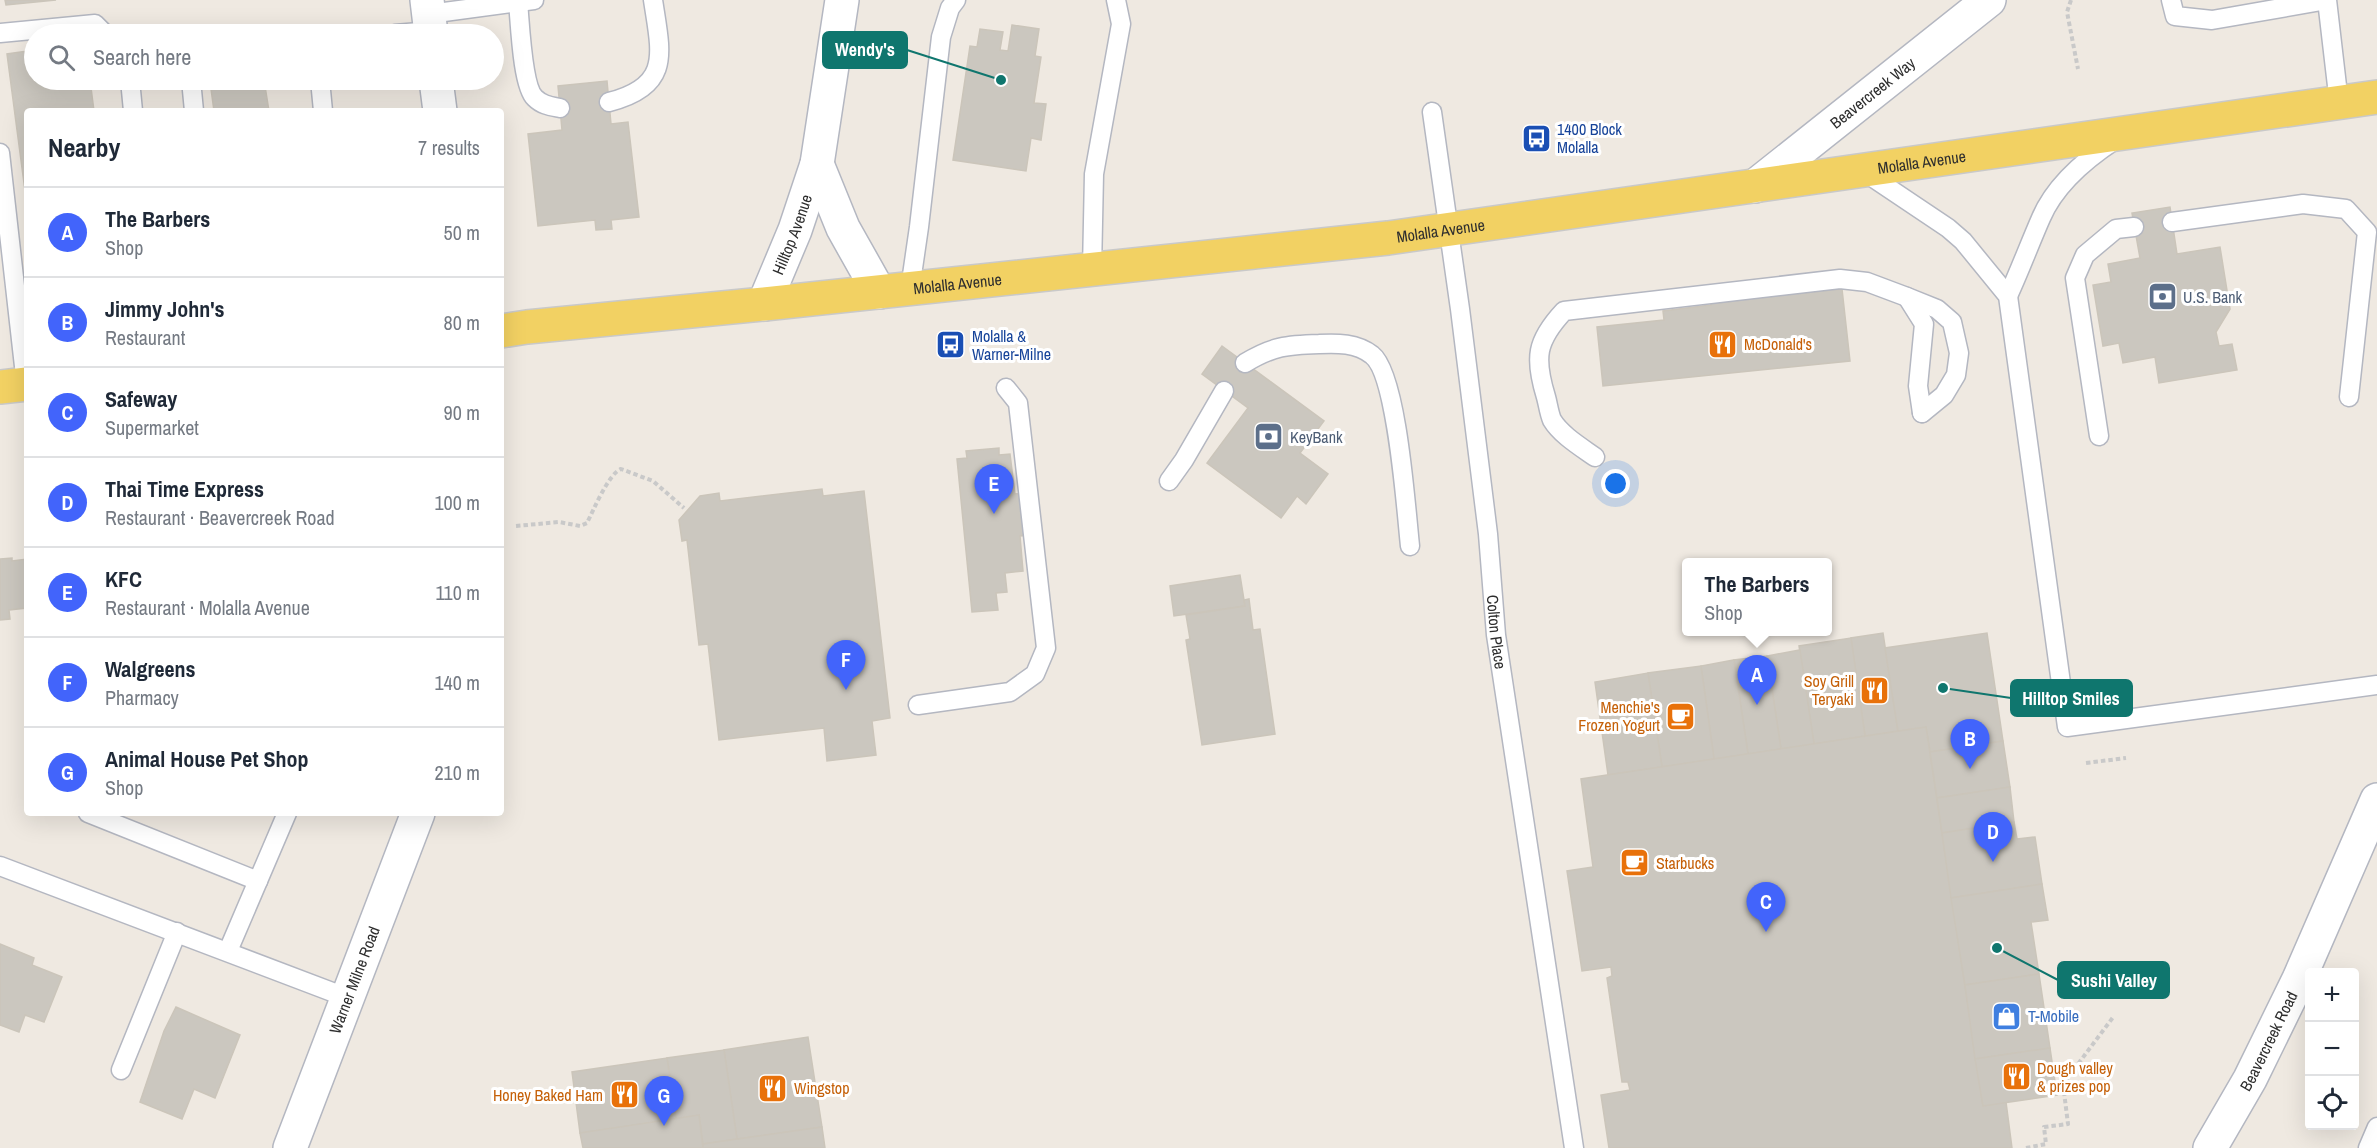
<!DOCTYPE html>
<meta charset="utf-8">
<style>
body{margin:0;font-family:"Archivo Narrow",sans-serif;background:#f6f6f7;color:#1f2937}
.controls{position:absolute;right:18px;bottom:18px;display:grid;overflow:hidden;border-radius:6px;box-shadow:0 6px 24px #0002}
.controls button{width:54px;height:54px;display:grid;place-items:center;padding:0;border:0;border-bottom:2px solid #e0e1e3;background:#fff;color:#1f2937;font:30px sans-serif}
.you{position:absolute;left:1616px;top:484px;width:21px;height:21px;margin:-15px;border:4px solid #fff;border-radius:50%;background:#1a73e8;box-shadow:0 0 0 9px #1a73e833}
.badge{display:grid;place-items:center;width:39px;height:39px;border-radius:50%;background:#4264fb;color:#fff;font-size:20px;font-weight:700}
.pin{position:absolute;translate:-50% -50px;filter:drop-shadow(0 2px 3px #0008)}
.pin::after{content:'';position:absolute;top:32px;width:21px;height:18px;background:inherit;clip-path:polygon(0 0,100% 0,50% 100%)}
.popup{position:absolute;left:1682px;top:558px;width:150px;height:78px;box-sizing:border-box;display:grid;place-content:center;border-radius:6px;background:#fff;filter:drop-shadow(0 2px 4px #0005);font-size:20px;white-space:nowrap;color:#747a83}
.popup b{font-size:22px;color:#1f2937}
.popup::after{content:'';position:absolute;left:50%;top:100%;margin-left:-12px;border:12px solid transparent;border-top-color:#fff}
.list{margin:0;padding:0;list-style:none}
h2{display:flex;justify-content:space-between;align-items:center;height:78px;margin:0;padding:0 24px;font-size:26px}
h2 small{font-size:20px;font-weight:400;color:#747a83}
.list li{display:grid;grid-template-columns:39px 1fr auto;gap:18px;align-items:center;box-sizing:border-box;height:90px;padding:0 24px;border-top:2px solid #e0e1e3}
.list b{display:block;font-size:22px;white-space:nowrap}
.list p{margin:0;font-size:20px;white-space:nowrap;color:#747a83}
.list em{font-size:20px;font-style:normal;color:#747a83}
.icon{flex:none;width:33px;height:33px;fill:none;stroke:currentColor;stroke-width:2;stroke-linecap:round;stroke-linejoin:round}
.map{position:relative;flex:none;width:2377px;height:1148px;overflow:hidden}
.search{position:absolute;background:#fff;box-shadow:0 6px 24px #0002;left:24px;top:24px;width:480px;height:66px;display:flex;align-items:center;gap:15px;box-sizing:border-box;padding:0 21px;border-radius:33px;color:#747a83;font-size:22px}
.panel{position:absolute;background:#fff;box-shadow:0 6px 24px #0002;left:24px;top:108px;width:480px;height:708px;border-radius:6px}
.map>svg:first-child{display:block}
</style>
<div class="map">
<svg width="2377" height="1148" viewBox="0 0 2377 1148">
<rect width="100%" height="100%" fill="#efe9e1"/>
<g fill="#cbc7bf" stroke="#cbc5ba" stroke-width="1.5">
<polygon points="5,0 56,0 6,5"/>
<polygon points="1012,25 1039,29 1035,56 1041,57 1034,103 1046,104 1041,140 1031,138 1026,171 953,160 970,46 977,47 980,29 1003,32 1000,50 1008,51"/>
<polygon points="34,50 34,80 90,80 94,111 27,111 27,206 7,54"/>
<polygon points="234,80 264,80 269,111 214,111 211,89 215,82"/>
<polygon points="607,81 611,124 628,122 639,217 611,220 612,229 596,230 595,220 538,226 528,134 562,130 558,86"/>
<polygon points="2170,207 2177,254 2220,247 2230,309 2216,332 2219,346 2232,344 2237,370 2159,383 2155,357 2123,363 2119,343 2103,346 2093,285 2111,282 2108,264 2140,258 2132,213"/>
<polygon points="1803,287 1804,293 1842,289 1850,361 1603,386 1597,327 1664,320 1663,311 1711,305 1710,297"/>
<polygon points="1222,346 1324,421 1300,453 1328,474 1306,504 1297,496 1281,518 1207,463 1248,408 1202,374"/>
<polygon points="999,448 999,455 1010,454 1015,494 1024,493 1028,535 1020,536 1023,571 1005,573 1007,592 996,593 998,610 972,612 957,459 967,458 966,451"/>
<polygon points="822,489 823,496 864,491 890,718 872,721 876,755 827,761 824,728 719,740 708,644 699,645 687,540 682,541 679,520 700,496 719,493 720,501"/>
<polygon points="12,558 12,561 27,559 27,608 9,610 10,619 0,620 0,559"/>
<polygon points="1240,575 1245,606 1174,616 1170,586"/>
<polygon points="1249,599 1253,630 1260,629 1275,734 1202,745 1186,640 1190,639 1186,615 1245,606 1244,600"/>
<polygon points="1883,633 1898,731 1865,736 1851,638"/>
<polygon points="1987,633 2003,741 1930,752 1926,727 1898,731 1885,648"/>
<polygon points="1851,638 1865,736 1814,744 1799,646"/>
<polygon points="1800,650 1814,744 1781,749 1767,656"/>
<polygon points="1767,656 1781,749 1748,754 1734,660"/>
<polygon points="1734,660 1748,754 1714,759 1701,666"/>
<polygon points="1701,666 1714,759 1662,767 1648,673"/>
<polygon points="1648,673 1662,767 1608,775 1595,682"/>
<polygon points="1926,727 1983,1106 2006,1102 2012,1148 1609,1148 1601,1095 1630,1090 1628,1082 1622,1082 1607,978 1612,976 1611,967 1582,971 1567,871 1593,867 1581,779"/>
<polygon points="2003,741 2010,787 1937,798 1930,752"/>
<polygon points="2010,787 2014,822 1942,833 1937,798"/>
<polygon points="2014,822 2017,839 2035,837 2042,884 1951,898 1942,833"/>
<polygon points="2042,884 2048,920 2031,922 2039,974 1965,985 1951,898"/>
<polygon points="0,944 34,958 32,965 62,977 44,1022 25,1015 19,1032 0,1025"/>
<polygon points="2039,974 2050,1048 1975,1059 1965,985"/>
<polygon points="176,1007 240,1035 215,1098 194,1089 182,1119 140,1102 164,1031"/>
<polygon points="808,1037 822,1127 737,1139 724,1050"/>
<polygon points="2050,1048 2057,1095 1983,1106 1975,1059"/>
<polygon points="724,1050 737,1139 703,1144 699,1115 676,1119 667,1058"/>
<polygon points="667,1058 676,1119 580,1133 572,1072"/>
<polygon points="699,1115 703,1148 583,1148 580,1133"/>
<polygon points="822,1127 825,1148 703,1148 703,1144"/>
</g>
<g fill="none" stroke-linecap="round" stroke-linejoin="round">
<defs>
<g id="service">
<polyline points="2171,0 2175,16 2212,20 2327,0 2339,103"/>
<path d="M518,2C520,21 522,86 535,98C542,105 550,106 560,108"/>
<polyline points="429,14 534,0"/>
<polyline points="0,33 95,24 105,34"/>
<polyline points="395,34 431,31"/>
<polyline points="130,80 133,111"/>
<polyline points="191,80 194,111"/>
<polyline points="320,80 323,111"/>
<path d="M609,102C672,86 661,53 653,0"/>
<path id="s1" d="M1432,112L1460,309L1488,534L1496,635L1574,1148"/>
<polyline points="0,153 26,384"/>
<polyline points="1863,171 1948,228 1963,241 2008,296 2067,727 2377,685"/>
<polyline points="2172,222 2303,204 2346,209 2367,232 2349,397"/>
<polyline points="1092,270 1094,174 1121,24 1116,0"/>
<polyline points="910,289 919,227 941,37 950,8 956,0"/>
<path d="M2008,296C2020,270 2030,243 2041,218C2055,185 2086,159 2115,140"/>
<polyline points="1907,297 1924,324 1918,386 1922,413"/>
<path d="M1245,363C1273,346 1287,345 1319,344C1337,343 1357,343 1372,355C1397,374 1406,509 1410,546"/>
<polyline points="2099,436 2075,278 2085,255 2116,229 2134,227"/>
<path d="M1595,457C1581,447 1561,435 1552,420C1549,413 1548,404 1546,397C1534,358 1536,341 1564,311L1840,279L1867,282L1907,297L1937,309L1952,322L1959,353L1956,375L1944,395L1922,413"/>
<polyline points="1169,481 1184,460 1224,391"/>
<polyline points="918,705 1010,692 1035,674 1046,648 1018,403 1006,388"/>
<polyline points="88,813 258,881"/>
<polyline points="0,866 348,998"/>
<polyline points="228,951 287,813"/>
<polyline points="121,1070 177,932"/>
<polyline points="2368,1148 2377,1127"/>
</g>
<g id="minor">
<polyline points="427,0 431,34"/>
<polyline points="436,80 440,111"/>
<polyline points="817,164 843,228 879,292"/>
<path id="s2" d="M1755,186L1989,0"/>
<path id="s3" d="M764,304L795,230L817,164L842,0"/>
</g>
<g id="tertiary">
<path id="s4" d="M290,1148L418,813"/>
</g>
<g id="secondary">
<path id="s5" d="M2210,1148L2250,1079L2299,979L2377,800"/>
</g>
<g id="primary">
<path id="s6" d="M501,331L527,327L764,304L1388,238L2377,97"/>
<polyline points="0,387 27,384"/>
</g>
</defs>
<use href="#service" stroke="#b4b7c1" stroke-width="21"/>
<use href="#minor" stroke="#b4b7c1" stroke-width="36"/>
<use href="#tertiary" stroke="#b4b7c1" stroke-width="36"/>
<use href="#secondary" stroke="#b4b7c1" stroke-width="36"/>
<use href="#primary" stroke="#c9c9c9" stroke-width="36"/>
<g stroke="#c9c9c9" stroke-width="4" stroke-dasharray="4.5 3" stroke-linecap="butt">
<polyline points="2071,0 2067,12 2078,69"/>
<path d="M516,526L559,522L580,526L587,523C593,511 609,473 621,469L653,481L684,508"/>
<polyline points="2086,763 2126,758"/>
<polyline points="2026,1148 2046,1144 2044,1127 2068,1124 2063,1084 2114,1016"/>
</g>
<use href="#service" stroke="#fff" stroke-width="18"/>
<use href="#minor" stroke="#fff" stroke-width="33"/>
<use href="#tertiary" stroke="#fff" stroke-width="33"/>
<use href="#secondary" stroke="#fff" stroke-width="33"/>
<use href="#primary" stroke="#f2d163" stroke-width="33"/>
</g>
<defs>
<symbol id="bus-square" viewBox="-11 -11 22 22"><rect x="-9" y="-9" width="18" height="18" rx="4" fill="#1a4fb4" stroke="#fff"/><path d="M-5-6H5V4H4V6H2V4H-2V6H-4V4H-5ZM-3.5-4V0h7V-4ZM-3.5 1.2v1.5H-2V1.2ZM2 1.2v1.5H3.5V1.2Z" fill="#fff"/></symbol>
<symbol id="bank-square" viewBox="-11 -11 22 22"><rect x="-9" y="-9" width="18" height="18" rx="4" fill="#5c6f8a" stroke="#fff"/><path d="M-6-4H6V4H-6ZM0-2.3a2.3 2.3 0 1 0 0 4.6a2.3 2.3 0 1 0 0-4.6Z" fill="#fff"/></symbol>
<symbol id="restaurant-square" viewBox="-11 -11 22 22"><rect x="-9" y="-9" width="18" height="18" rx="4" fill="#e8710a" stroke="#fff"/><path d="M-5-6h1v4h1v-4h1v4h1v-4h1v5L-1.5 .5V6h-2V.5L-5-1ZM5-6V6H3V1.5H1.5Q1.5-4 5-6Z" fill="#fff"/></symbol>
<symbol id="cafe-square" viewBox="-11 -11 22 22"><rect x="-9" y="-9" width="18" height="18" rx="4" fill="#e8710a" stroke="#fff"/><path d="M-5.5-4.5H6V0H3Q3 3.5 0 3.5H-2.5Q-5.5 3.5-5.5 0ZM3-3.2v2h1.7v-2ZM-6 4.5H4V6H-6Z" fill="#fff"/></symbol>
<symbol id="shop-square" viewBox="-11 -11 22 22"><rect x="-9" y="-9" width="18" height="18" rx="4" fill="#3f7fe0" stroke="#fff"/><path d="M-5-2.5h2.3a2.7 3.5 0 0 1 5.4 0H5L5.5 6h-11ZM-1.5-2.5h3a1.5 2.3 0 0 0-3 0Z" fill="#fff"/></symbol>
</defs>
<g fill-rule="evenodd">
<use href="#bus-square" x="1520" y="122" width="33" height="33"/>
<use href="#bank-square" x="2146" y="280" width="33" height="33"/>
<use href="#restaurant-square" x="1706" y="328" width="33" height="33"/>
<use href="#bus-square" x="934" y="328" width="33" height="33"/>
<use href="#bank-square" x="1252" y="420" width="33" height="33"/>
<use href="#restaurant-square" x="1858" y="674" width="33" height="33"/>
<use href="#cafe-square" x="1664" y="700" width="33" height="33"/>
<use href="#cafe-square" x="1618" y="846" width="33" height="33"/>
<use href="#shop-square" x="1990" y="1000" width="33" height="33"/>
<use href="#restaurant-square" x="2000" y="1060" width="33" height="33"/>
<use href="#restaurant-square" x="756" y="1072" width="33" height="33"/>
<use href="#restaurant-square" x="608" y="1078" width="33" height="33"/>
</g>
<g text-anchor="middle" stroke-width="6" stroke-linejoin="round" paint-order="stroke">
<g font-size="16" fill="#2e2e2e" stroke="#fff">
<text dy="6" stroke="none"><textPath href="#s2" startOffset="150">Beavercreek Way</textPath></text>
<text dy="6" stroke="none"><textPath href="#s6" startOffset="1431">Molalla Avenue</textPath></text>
<text dy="6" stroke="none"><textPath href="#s6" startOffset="945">Molalla Avenue</textPath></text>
<text dy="6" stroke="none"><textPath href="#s3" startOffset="75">Hilltop Avenue</textPath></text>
<text dy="6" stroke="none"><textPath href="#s6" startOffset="459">Molalla Avenue</textPath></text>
<text dy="6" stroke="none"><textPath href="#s1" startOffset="524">Colton Place</textPath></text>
<text dy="6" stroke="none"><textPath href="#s4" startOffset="180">Warner Milne Road</textPath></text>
<text dy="6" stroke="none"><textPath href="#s5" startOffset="122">Beavercreek Road</textPath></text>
</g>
<g font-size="16" fill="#164399" stroke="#fff" text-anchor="start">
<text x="1557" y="135">1400 Block<tspan x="1557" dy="18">Molalla</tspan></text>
<text x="972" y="342">Molalla &amp;<tspan x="972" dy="18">Warner-Milne</tspan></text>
</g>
<g font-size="16" fill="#4e5e75" stroke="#fff" text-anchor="start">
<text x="2183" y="303">U.S. Bank</text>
<text x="1290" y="443">KeyBank</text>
</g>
<g font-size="16" fill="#c56008" stroke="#fff" text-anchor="start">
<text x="1744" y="350">McDonald's</text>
<text x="1854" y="687" text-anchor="end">Soy Grill<tspan x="1854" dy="18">Teryaki</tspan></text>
<text x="1660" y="713" text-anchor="end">Menchie's<tspan x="1660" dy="18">Frozen Yogurt</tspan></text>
<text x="1656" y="869">Starbucks</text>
<text x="2037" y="1074">Dough valley<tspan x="2037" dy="18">&amp; prizes pop</tspan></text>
<text x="794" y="1094">Wingstop</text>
<text x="603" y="1101" text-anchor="end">Honey Baked Ham</text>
</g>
<g font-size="16" fill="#366cbe" stroke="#fff" text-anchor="start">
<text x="2028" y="1022">T-Mobile</text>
</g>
</g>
<path fill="none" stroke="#0f766e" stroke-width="2" d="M1001 80L907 50M1943 688L2011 698M1997 948L2058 980"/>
<g fill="#0f766e" stroke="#fff" stroke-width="2">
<circle cx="1001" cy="80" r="6"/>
<circle cx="1943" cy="688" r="6"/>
<circle cx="1997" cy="948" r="6"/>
</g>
<g fill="#0f766e" stroke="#0f766e" stroke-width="2">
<rect x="823" y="32" width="84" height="36" rx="6"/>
<rect x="2011" y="680" width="121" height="36" rx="6"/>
<rect x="2058" y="962" width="111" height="36" rx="6"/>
</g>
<g font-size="18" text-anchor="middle" font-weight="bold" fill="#fff">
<text x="865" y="56">Wendy's</text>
<text x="2071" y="705">Hilltop Smiles</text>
<text x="2114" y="987">Sushi Valley</text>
</g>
</svg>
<div class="controls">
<button>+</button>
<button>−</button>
<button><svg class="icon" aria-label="locate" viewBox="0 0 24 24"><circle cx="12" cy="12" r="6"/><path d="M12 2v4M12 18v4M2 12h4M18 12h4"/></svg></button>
</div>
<div class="you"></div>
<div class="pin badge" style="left:1757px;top:705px">A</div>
<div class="popup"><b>The Barbers</b>Shop</div>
<div class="pin badge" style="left:1970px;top:769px">B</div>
<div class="pin badge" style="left:1766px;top:932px">C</div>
<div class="pin badge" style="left:1993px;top:862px">D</div>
<div class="pin badge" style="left:994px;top:514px">E</div>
<div class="pin badge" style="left:846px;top:690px">F</div>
<div class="pin badge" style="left:664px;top:1126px">G</div>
<div class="search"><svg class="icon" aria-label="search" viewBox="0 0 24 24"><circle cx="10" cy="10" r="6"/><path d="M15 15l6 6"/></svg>Search here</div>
<section class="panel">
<h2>Nearby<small>7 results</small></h2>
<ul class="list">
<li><span class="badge">A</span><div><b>The Barbers</b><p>Shop</p></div><em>50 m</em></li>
<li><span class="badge">B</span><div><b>Jimmy John's</b><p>Restaurant</p></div><em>80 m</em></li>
<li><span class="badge">C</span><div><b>Safeway</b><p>Supermarket</p></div><em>90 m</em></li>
<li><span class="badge">D</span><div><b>Thai Time Express</b><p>Restaurant · Beavercreek Road</p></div><em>100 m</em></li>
<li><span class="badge">E</span><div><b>KFC</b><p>Restaurant · Molalla Avenue</p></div><em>110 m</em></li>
<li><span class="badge">F</span><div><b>Walgreens</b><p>Pharmacy</p></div><em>140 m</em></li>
<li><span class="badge">G</span><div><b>Animal House Pet Shop</b><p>Shop</p></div><em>210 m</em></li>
</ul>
</section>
</div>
